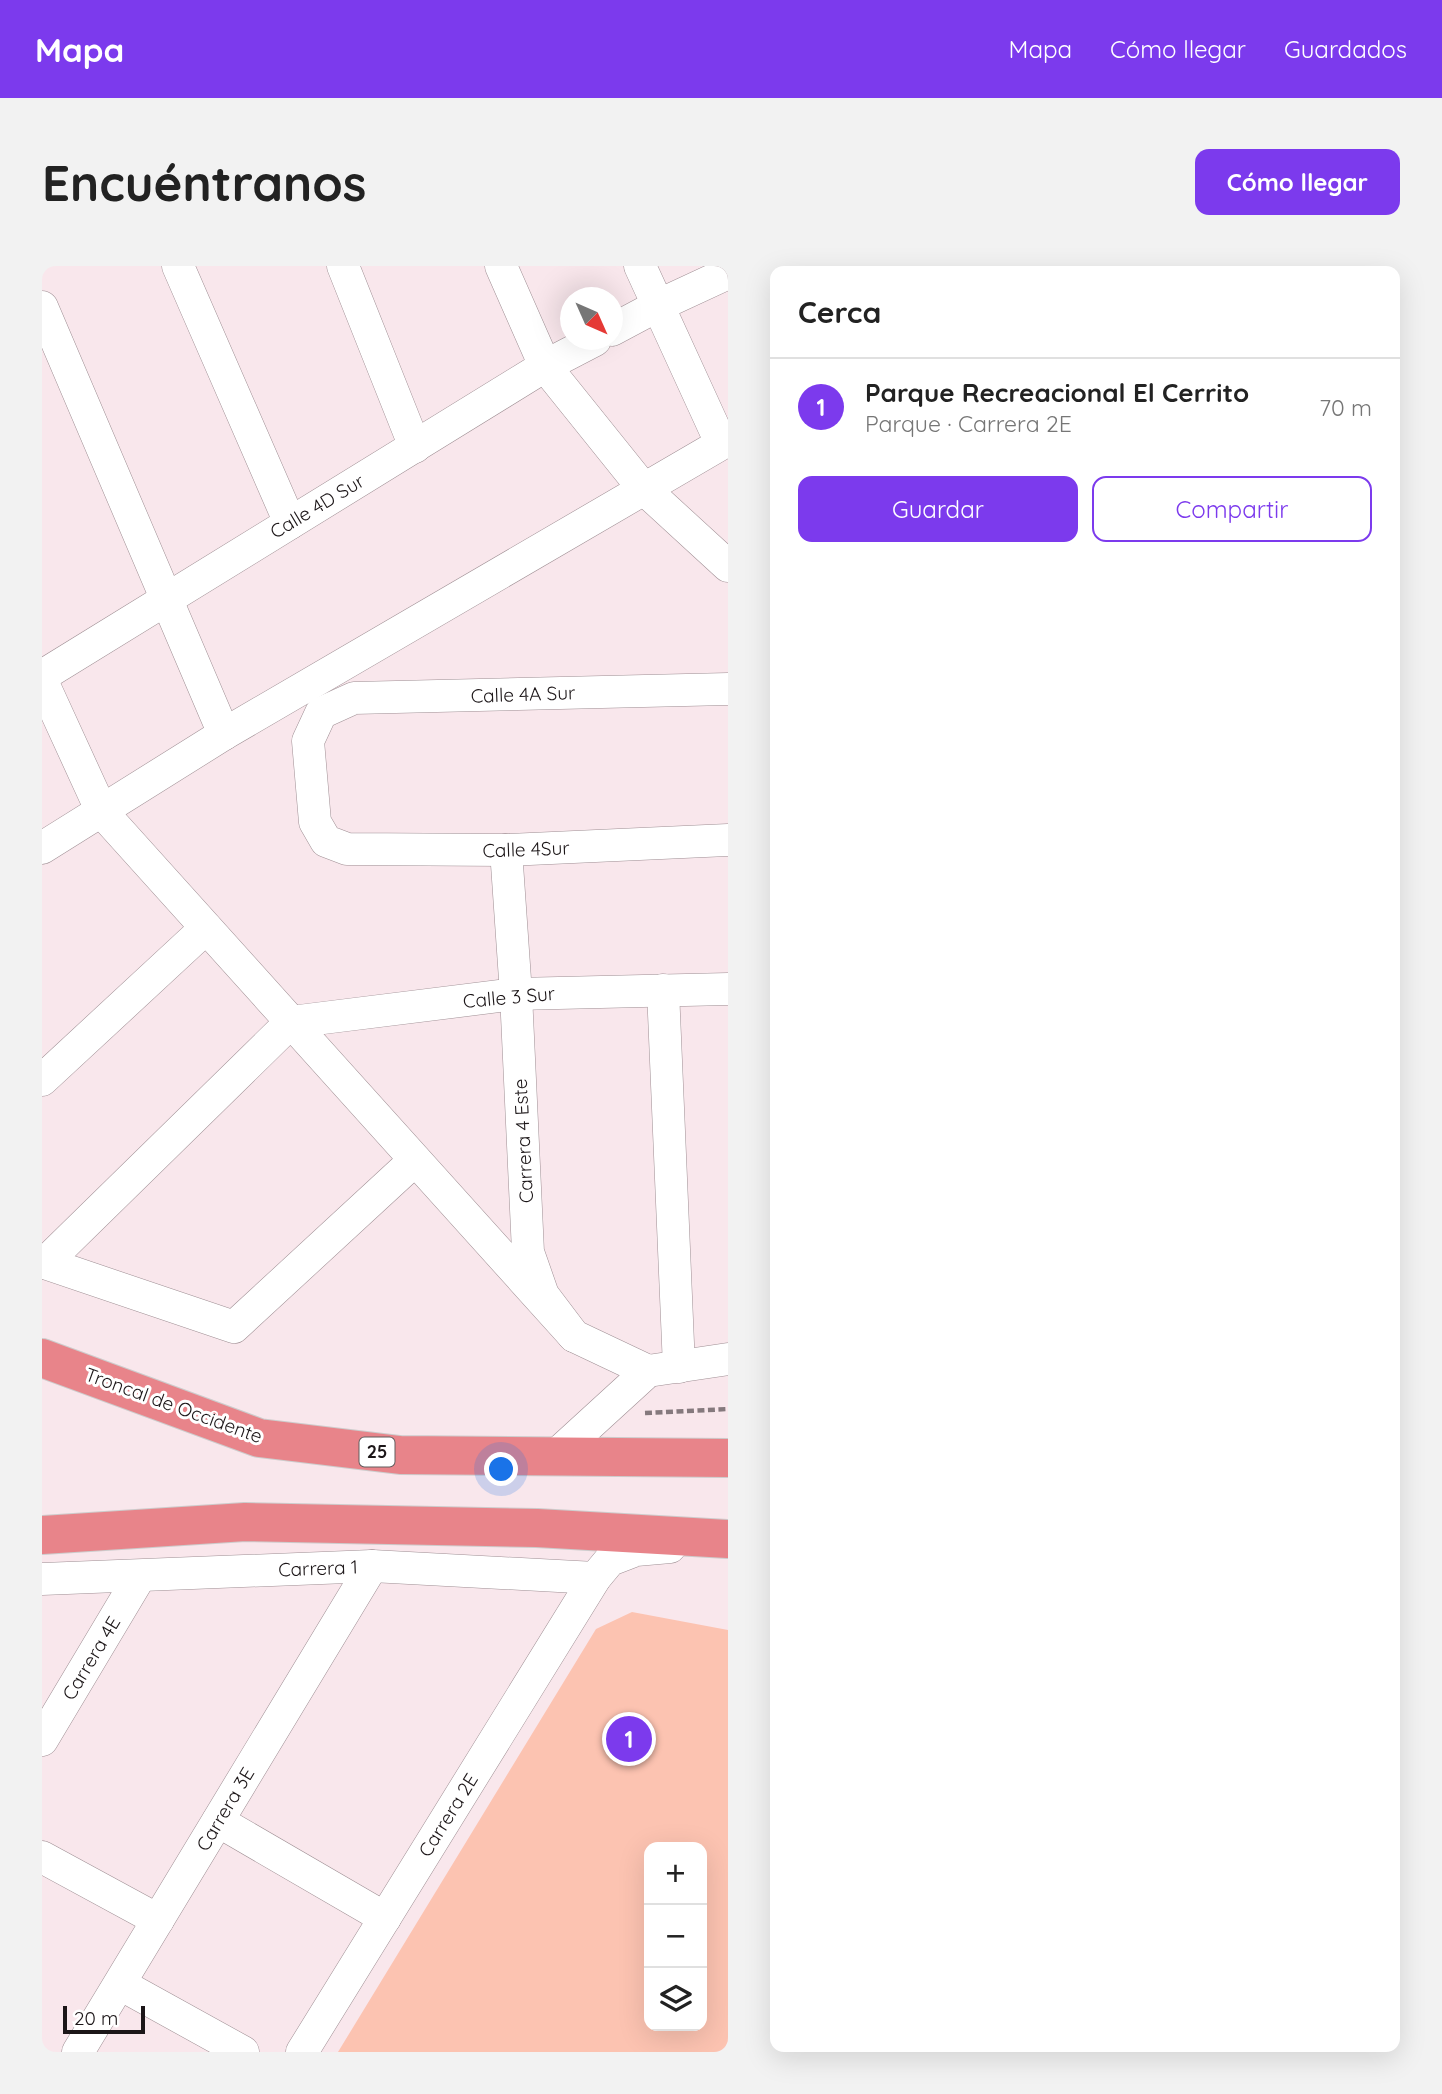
<!DOCTYPE html>
<html lang="es">
<meta charset="utf-8">
<style>
body{margin:0;font-family:Quicksand,sans-serif;background:#f2f2f2;color:#222}
.controls{position:absolute;right:21px;bottom:21px;display:grid;overflow:hidden;border-radius:14px;box-shadow:0 7px 28px #0002}
.controls button{width:63px;height:63px;display:grid;place-items:center;padding:0;border:0;border-bottom:2px solid #e0e0e0;background:#fff;color:#222;font:35px sans-serif}
.compass{position:absolute;left:518px;top:21px;width:63px;height:63px;border-radius:50%;background:#fff;box-shadow:0 7px 28px #0002;rotate:135deg}
.scale{position:absolute;left:21px;bottom:18px;width:82px;box-sizing:border-box;padding-left:7px;border:4px solid #1c1618;border-top:0;font-size:19px;line-height:24px;white-space:nowrap;color:#1c1618;-webkit-text-stroke:5px #fff;paint-order:stroke}
.you{position:absolute;left:460px;top:1204px;width:24px;height:24px;margin:-18px;border:5px solid #fff;border-radius:50%;background:#1a73e8;box-shadow:0 0 0 10px #1a73e833}
.badge{display:grid;place-items:center;width:46px;height:46px;border-radius:50%;background:#7c3aed;color:#fff;font-size:23px;font-weight:700}
.pin{position:absolute;translate:-50% -50%;border:4px solid #fff;box-shadow:0 2px 7px #0006}
.list{margin:0;padding:0;list-style:none}
h2{display:flex;justify-content:space-between;align-items:center;height:91px;margin:0;padding:0 28px;font-size:30px}
h2 small{font-size:23px;font-weight:400;color:#767676}
.list li{display:grid;grid-template-columns:46px 1fr auto;gap:21px;align-items:center;box-sizing:border-box;height:98px;padding:0 28px;border-top:2px solid #e0e0e0}
.list b{display:block;font-size:26px;white-space:nowrap}
.list p{margin:0;font-size:23px;white-space:nowrap;color:#767676}
.list em{font-size:23px;font-style:normal;color:#767676}
.actions{display:flex;gap:14px;padding:21px 28px}
.actions a{flex:1;padding:16px 0;border:2px solid #7c3aed;border-radius:14px;text-align:center;font-size:24px;color:#7c3aed}
.actions .main{background:#7c3aed;color:#fff}
.icon{flex:none;width:38px;height:38px;fill:none;stroke:currentColor;stroke-width:2;stroke-linecap:round;stroke-linejoin:round}
.map{position:relative;flex:none;width:686px;height:1786px;overflow:hidden;border-radius:14px}
header{display:flex;align-items:center;gap:42px;box-sizing:border-box;height:98px;padding:0 35px;background:#7c3aed;color:#fff}
header strong{font-size:33px}
nav{display:flex;gap:38px;margin-inline-start:auto;font-size:24px}
.intro{display:flex;align-items:center;justify-content:space-between;box-sizing:border-box;height:168px;padding:0 42px}
h1{margin:0;font-size:49px}
.button{padding:18px 32px;border-radius:14px;background:#7c3aed;color:#fff;font-size:24px;font-weight:700}
main{display:flex;gap:42px;padding:0 42px}
aside{flex:1;background:#fff;border-radius:14px;box-shadow:0 7px 28px #0002}
.map>svg:first-child{display:block}
</style>
<header>
<strong>Mapa</strong>
<nav><a>Mapa</a><a>Cómo llegar</a><a>Guardados</a></nav>
</header>
<div class="intro"><h1>Encuéntranos</h1><a class="button">Cómo llegar</a></div>
<main>
<div class="map">
<svg width="686" height="1786" viewBox="0 0 686 1786">
<rect width="100%" height="100%" fill="#f9e7ec"/>
<path fill="#fcc3b1" fill-rule="evenodd" d="M590,1346L686,1364V1786H296L554,1363ZM607,1581H660V1760H607Z"/>
<g fill="none" stroke-linecap="round" stroke-linejoin="round">
<defs>
<g id="minor">
<polyline points="136,0 248,257"/>
<polyline points="301,0 373,181"/>
<polyline points="459,0 503,100 601,222 686,300"/>
<polyline points="598,0 679,177"/>
<polyline points="0,41 182,468"/>
<polyline points="570,64 615,40 686,7"/>
<polyline points="0,410 503,100 553,74"/>
<polyline points="0,415 60,546 532,1070"/>
<polyline points="686,423 312,432 279,447 266,475 273,556 284,575 305,583 464,584 686,574"/>
<polyline points="0,582 182,468 686,174"/>
<polyline points="464,584 474,728 486,986 501,1029 532,1070 606,1105"/>
<polyline points="621,724 637,1101"/>
<polyline points="0,814 164,662"/>
<polyline points="0,996 192,1061 373,894"/>
<polyline points="3,997 249,756 474,728 686,723"/>
<polyline points="513,1190 606,1105 686,1093"/>
<polyline points="0,1313 330,1300 553,1312"/>
<polyline points="0,1474 98,1310"/>
<polyline points="176,1555 343,1652"/>
<polyline points="0,1591 116,1654"/>
<polyline points="78,1718 201,1786"/>
<polyline points="36,1786 330,1300"/>
<polyline points="260,1786 553,1312 568,1294 594,1284 628,1281"/>
</g>
<g id="trunk">
<polyline points="0,1092 217,1172 358,1189 686,1192"/>
<polyline points="0,1269 203,1256 495,1262 686,1273"/>
</g>
</defs>
<use href="#minor" stroke="#9f8f94" stroke-width="33"/>
<use href="#trunk" stroke="#cdcccc" stroke-width="40"/>
<polyline stroke="#85797d" stroke-width="4.5" stroke-dasharray="7 3.5" stroke-linecap="butt" points="603,1147 686,1143"/>
<use href="#minor" stroke="#fff" stroke-width="32"/>
<use href="#trunk" stroke="#e8848a" stroke-width="38"/>
</g>
<g text-anchor="middle" stroke-width="6" stroke-linejoin="round" paint-order="stroke">
<rect fill="#fff" stroke="#605c5d" stroke-width="2" x="317.5" y="1171.5" width="35" height="29" rx="5"/>
<g font-size="18" font-weight="bold" fill="#1c1618">
<text x="335" y="1192">25</text>
</g>
<g font-size="19" fill="#1c1618" stroke="#fff">
<text transform="translate(275 240) rotate(-31)" y="7">Calle 4D Sur</text>
<text transform="translate(481 428) rotate(-2)" y="7">Calle 4A Sur</text>
<text transform="translate(484 583) rotate(-2)" y="7">Calle 4Sur</text>
<text transform="translate(467 731) rotate(-5)" y="7">Calle 3 Sur</text>
<text transform="translate(481 875) rotate(-93)" y="7">Carrera 4 Este</text>
<text transform="translate(132 1139) rotate(20)" y="7">Troncal de Occidente</text>
<text transform="translate(276 1302) rotate(-2)" y="7">Carrera 1</text>
<text transform="translate(49 1392) rotate(-59)" y="7">Carrera 4E</text>
<text transform="translate(183 1543) rotate(-59)" y="7">Carrera 3E</text>
<text transform="translate(406 1549) rotate(-58)" y="7">Carrera 2E</text>
</g>
</g>
</svg>
<div class="controls">
<button>+</button>
<button>−</button>
<button><svg class="icon" aria-label="layers" viewBox="0 0 24 24"><path d="M12 4l9 5-9 5-9-5zM3 14l9 5 9-5"/></svg></button>
</div>
<svg class="compass" viewBox="-18 -18 36 36"><path d="M0-13l5 13h-10z" fill="#e53935"/><path d="M0 13l5-13h-10z" fill="#767676"/></svg>
<div class="scale">20 m</div>
<div class="you"></div>
<div class="pin badge" style="left:587px;top:1473px">1</div>
</div>
<aside>
<h2>Cerca<small></small></h2>
<ul class="list">
<li><span class="badge">1</span><div><b>Parque Recreacional El Cerrito</b><p>Parque · Carrera 2E</p></div><em>70 m</em></li>
</ul>
<div class="actions"><a class="main">Guardar</a><a>Compartir</a></div>
</aside>
</main>
